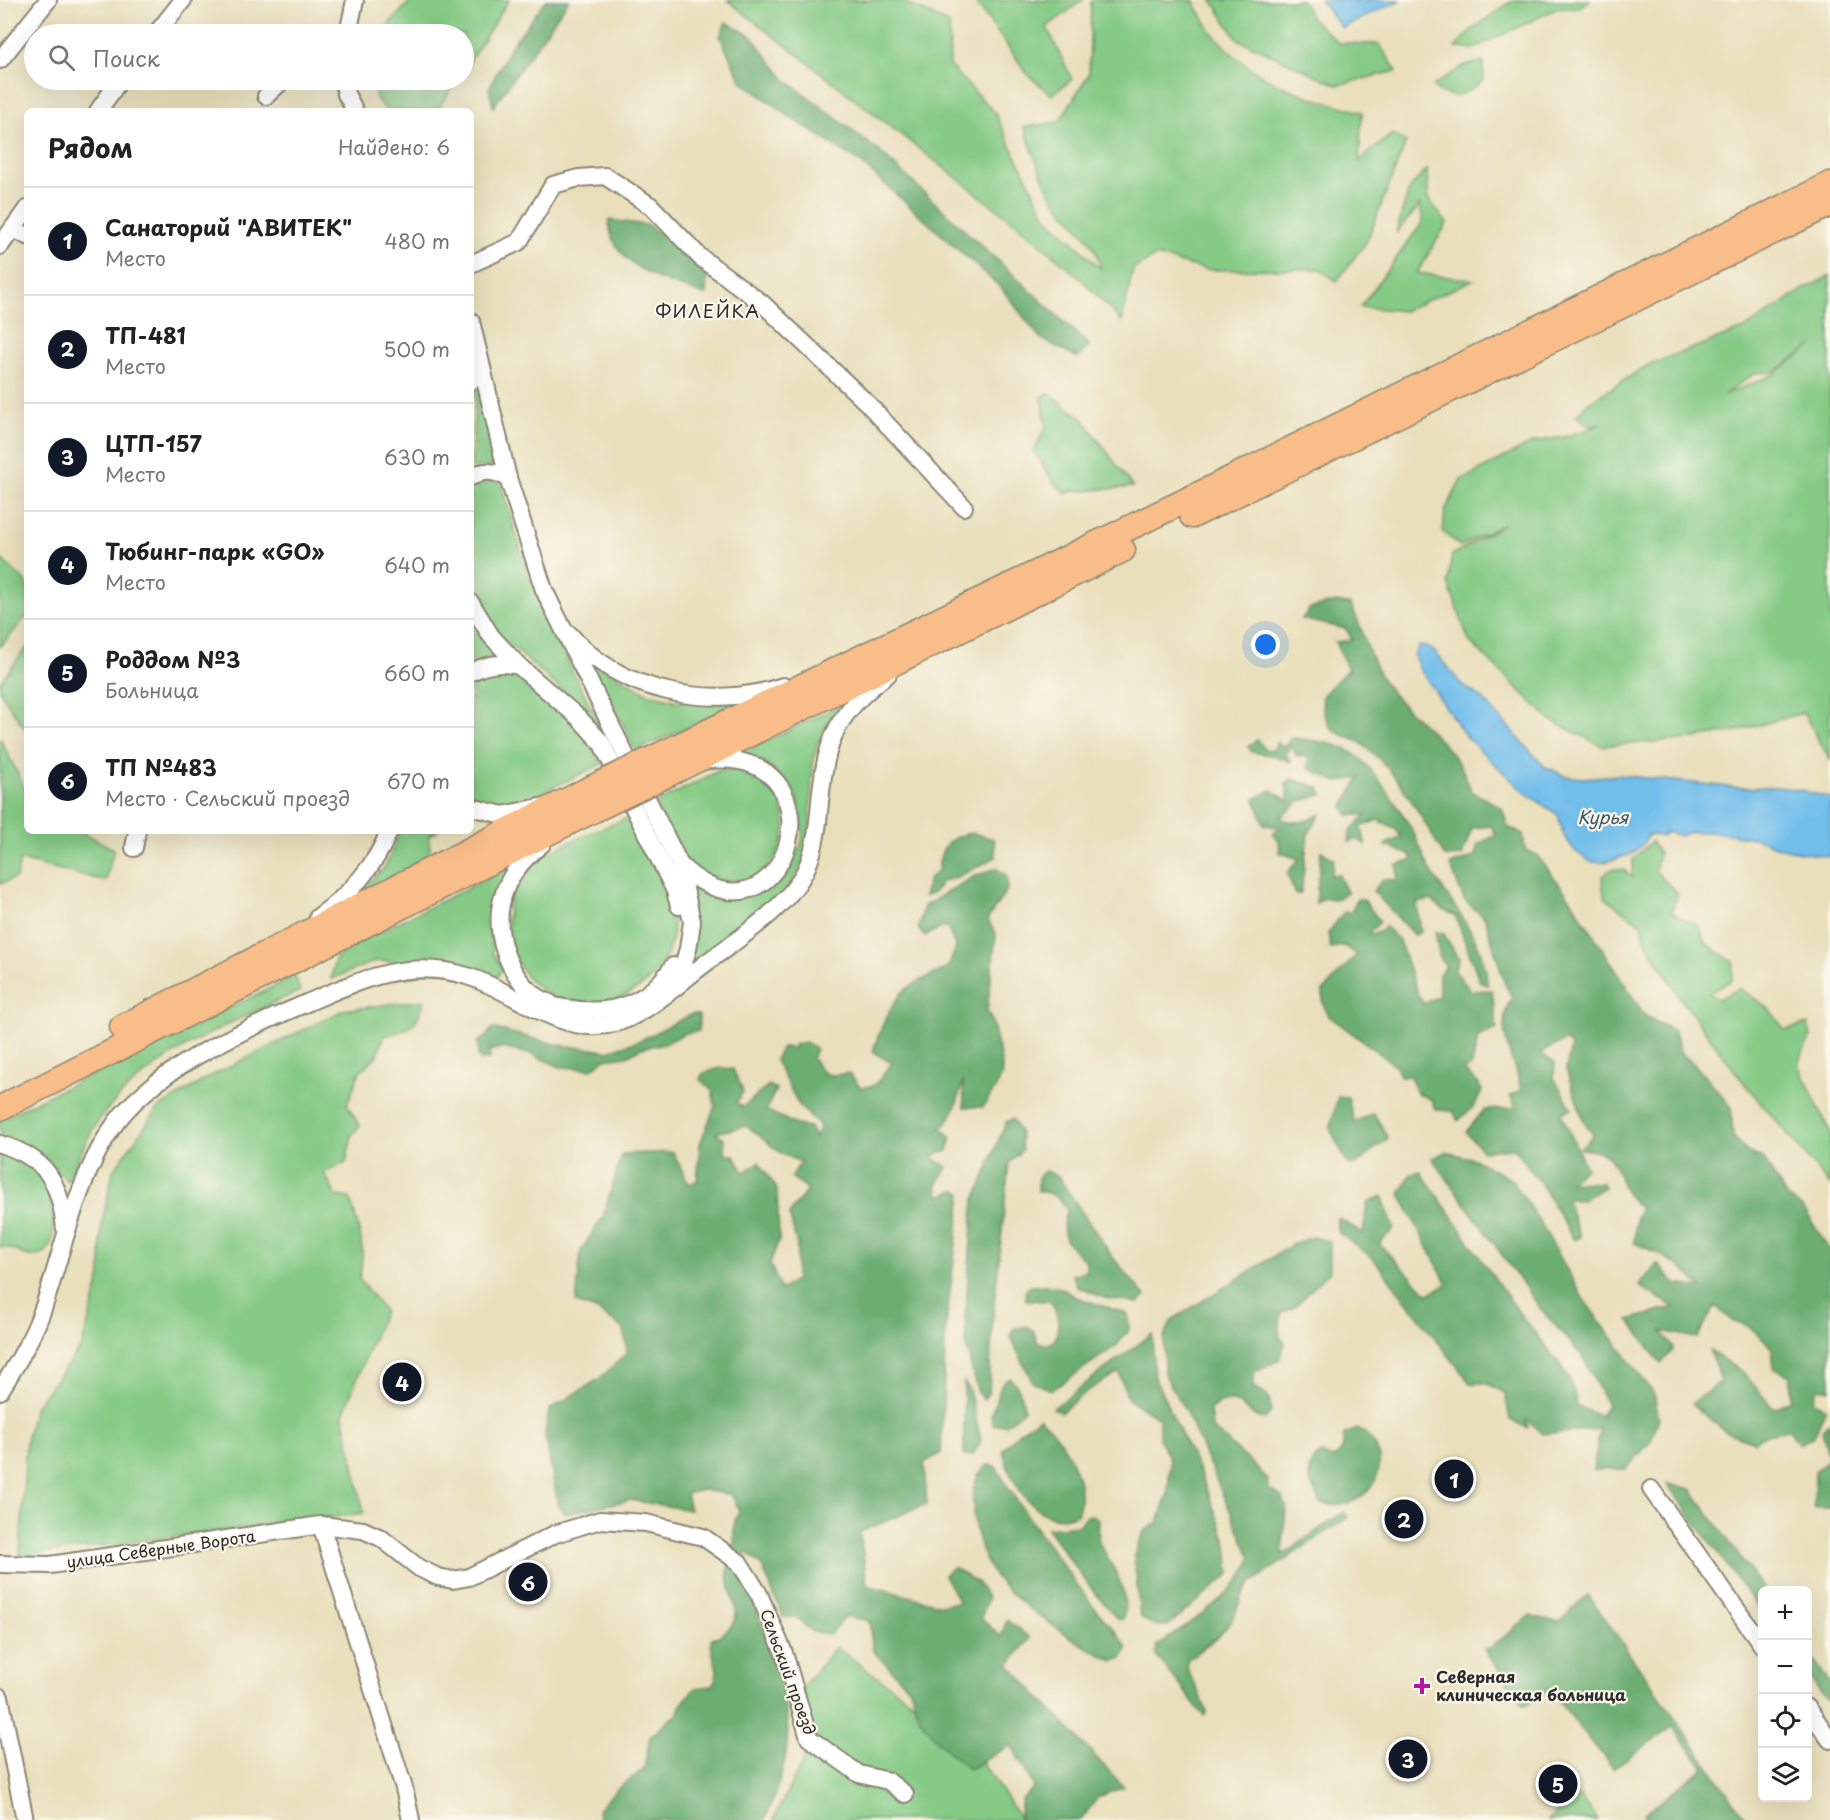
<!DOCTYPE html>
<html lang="ru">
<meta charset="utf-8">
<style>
body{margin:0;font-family:"Playpen Sans",sans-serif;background:#f2f2f2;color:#222}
.controls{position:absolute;right:18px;bottom:18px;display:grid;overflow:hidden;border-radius:9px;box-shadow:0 6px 24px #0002}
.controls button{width:54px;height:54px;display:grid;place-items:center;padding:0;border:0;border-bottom:2px solid #e0e0e0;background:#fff;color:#222;font:30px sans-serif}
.you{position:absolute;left:1266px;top:645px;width:21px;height:21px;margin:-15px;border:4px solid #fff;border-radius:50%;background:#1a73e8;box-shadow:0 0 0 9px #1a73e833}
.badge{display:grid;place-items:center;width:39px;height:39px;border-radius:50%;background:#111827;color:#fff;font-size:20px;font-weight:700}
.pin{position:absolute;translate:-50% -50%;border:3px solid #fff;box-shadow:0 2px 6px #0006}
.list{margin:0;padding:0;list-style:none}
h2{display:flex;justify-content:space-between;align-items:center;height:78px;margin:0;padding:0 24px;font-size:26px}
h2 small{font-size:20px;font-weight:400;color:#767676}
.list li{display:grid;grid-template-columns:39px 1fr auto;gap:18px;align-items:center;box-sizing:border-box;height:108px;padding:0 24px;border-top:2px solid #e0e0e0}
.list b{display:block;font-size:22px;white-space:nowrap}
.list p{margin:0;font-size:20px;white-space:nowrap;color:#767676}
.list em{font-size:20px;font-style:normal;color:#767676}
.icon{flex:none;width:33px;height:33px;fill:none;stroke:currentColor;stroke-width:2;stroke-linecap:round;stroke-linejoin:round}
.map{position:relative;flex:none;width:1830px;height:1820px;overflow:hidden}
.search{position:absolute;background:#fff;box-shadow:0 6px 24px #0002;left:24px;top:24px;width:450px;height:66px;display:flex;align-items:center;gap:15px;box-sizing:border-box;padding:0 21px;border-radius:33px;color:#767676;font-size:22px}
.panel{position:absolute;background:#fff;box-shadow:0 6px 24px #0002;left:24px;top:108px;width:450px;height:726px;border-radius:9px}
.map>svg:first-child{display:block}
</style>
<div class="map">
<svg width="1830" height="1820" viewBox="0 0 1830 1820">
<rect width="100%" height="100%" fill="#fbf7ec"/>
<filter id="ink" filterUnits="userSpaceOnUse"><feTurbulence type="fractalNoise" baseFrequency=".0167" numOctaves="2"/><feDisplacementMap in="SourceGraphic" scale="12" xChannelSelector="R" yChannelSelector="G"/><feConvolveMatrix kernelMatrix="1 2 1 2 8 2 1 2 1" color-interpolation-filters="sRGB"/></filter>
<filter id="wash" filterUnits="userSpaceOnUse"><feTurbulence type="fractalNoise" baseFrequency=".008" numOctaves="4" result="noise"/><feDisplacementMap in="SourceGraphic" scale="24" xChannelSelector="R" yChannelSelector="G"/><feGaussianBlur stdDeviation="1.35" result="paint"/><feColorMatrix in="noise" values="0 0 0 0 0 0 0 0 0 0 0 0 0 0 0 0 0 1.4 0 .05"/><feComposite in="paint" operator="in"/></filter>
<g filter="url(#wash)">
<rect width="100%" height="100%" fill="#e9dfbb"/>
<g fill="#85ca85" stroke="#587a58" stroke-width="1.5" fill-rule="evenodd">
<polygon points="411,0 509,0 464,70 464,34 380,34"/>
<path d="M727,0H901L949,24L950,66L995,113L1045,215L1101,269C1096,236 1063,218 1048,189C1038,170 1032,147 1024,127L1059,122L1089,74L1091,0H1193C1200,12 1206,26 1215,36C1254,83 1306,97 1362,112L1359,161L1392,134L1406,142L1367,241L1337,281L1319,269L1208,270L1156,256L1133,269L1122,322L1080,278L1019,226Z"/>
<polygon points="974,0 1083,0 1047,27 1072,79 1052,95 1029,76"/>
<polygon points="1212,0 1302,0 1311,18 1339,43 1379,44 1397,71 1337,85 1237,39"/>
<polygon points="1513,0 1590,0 1579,7 1556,9 1473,49 1455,48 1470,31"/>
<path d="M1483,62L1484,80C1465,95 1452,104 1432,86L1465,65Z"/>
<polygon points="373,80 457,80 437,111 387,111 376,99"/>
<polygon points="1427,169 1428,199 1447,223 1417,273 1473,280 1404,311 1360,307 1423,222 1420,205 1396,233 1409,189"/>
<path d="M1830,276V760L1803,713L1733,732L1680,740L1602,746L1550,720L1469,641L1448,583L1452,555L1504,524L1460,546L1443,532L1445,511L1461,480L1534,442L1564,437L1603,424L1591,426L1576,416L1586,404L1648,365L1744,329L1804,289ZM1814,344L1775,374L1724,395L1755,373L1774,372Z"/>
<polygon points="477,364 499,465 471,468"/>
<polygon points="1049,393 1083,419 1133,487 1065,492 1054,483 1034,451 1046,426 1042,397"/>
<polygon points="484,479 493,479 501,484 527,571 550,628 617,757 585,711 498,634 483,613 471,576 471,485"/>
<polygon points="0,558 27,583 27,616 0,647"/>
<polygon points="471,626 498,656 471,663"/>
<polygon points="27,647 27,732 0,692 0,682"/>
<polygon points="581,655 647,693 677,701 748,701 635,751 619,715"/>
<path d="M512,670C544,691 586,730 604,763L518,804L493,807L471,793V679L476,675Z"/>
<path d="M846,702C838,711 829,720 823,731C802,768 820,829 799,870C781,906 720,945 687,971L690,886C733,915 790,889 802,840C804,833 801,825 801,817C800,807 798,796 791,787C780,772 760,761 743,753Z"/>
<polygon points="0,738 27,793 27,831 79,831 114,849 106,881 20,860 16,878 0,884"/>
<path d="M720,770C729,770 739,768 748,770C757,771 767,782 773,789C810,839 755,908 699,871C695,868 688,865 684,861C673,849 663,818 656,803Z"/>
<path d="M632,816C646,846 667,879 672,912C678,956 652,987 612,1001C607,1003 601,1007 595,1007C590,1008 583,1005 577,1004C540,997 516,974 509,936C505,915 509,893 521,876C541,848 601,830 632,816Z"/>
<polygon points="400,831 438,831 428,836 431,854 400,873 358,893 385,867"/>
<polygon points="1651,842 1659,853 1655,871 1678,894 1671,912 1700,927 1704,942 1734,962 1732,980 1708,993 1718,999 1740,988 1769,1009 1785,1030 1808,1024 1811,1036 1798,1064 1830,1132 1830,1185 1740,1078 1681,999 1647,944 1641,924 1604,897 1602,876 1612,869 1624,870 1632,878 1633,859"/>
<polygon points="511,867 493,897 490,920 493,954 503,968 496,978 460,966 376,961 331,979 335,960 351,945"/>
<path d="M295,976L300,991C229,1023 152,1054 102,1116C87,1134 78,1161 67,1181C48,1158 31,1141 0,1137V1119Z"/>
<path d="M424,1000C418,1027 408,1031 384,1036L377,1056L360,1071L347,1105L360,1126L352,1135L346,1163L324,1172L336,1196L350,1198C358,1226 367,1249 359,1279L384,1311L343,1414L364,1513L20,1556L26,1442L34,1408L82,1346L101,1275V1228L113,1171L158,1108L211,1076L343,1010Z"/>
<path d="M0,1149L19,1156L48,1181C49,1202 67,1258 30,1256C19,1255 15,1246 0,1247Z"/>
<polygon points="836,1647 969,1743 1021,1820 773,1820 810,1747 800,1690"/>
<polygon points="1579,1796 1598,1820 1547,1820"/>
</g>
<g fill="#6cae72" stroke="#4c6c4e" stroke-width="1.5" fill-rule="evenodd">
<polygon points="546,0 569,0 493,107 489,88 509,49"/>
<polygon points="726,22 750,35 786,80 878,150 1089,345 1078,358 1040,338 1002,289 861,163 790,117 742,82 720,37"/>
<path d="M609,220L648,225L707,272L706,295C670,284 609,267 609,220Z"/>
<path d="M1336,602L1351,605C1364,631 1369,661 1386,685C1414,724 1457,742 1471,791L1502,808L1508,827L1523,834L1525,849L1537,855L1570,898L1645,1016L1675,1031L1680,1052L1695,1065L1731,1106L1733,1136L1747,1152L1763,1158L1787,1197L1804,1209L1830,1251V1390L1818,1388L1813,1402L1826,1408L1814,1436L1799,1444L1789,1430L1767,1434L1754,1442L1726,1432L1692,1404L1721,1381L1710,1351L1743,1372L1773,1408L1791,1400V1376L1774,1369L1772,1348L1750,1327L1732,1320L1715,1306L1697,1338L1661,1331L1674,1348L1661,1364L1629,1320L1674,1307L1639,1286L1657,1264L1676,1284L1702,1288C1682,1265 1662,1254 1634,1243L1636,1218L1641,1208C1618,1194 1620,1162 1604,1154C1597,1151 1588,1150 1580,1148L1593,1135L1583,1119L1566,1069L1571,1047L1566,1040L1540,1053L1555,1063L1554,1078L1572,1109L1561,1113L1586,1168L1569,1182L1602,1183L1604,1187L1582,1200L1566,1199L1580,1237L1574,1240L1540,1182L1514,1148L1483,1151L1466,1132L1484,1110L1516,1108L1510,1096L1521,1089C1514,1061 1493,1026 1512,998L1505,984L1485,918L1464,900L1450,865L1476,856L1478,844L1496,835L1491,826L1472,828L1462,856L1445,857C1421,818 1398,769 1359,742C1353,737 1344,737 1338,733C1324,725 1323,710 1322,696L1348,669L1335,642L1352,640L1346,629L1302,619L1309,609Z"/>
<path d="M1291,738C1315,741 1337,741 1357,756C1373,767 1407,819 1416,838C1421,848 1425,861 1431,871C1452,906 1488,943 1487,985L1480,982L1455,915L1443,910L1431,900L1417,903L1421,932L1414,935L1373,891L1383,879L1397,880V865L1410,861L1412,856L1385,845L1401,837L1395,828L1378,820L1361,827L1366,845L1357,839L1349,842L1350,831L1366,815H1348L1343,806L1360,777L1337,782L1308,768L1309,757L1297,756L1291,745L1286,755L1292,762L1276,756L1252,752L1248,747L1257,740L1265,749L1273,750L1277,742L1284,748Z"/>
<path d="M1291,779L1318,787L1323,794L1299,802L1280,818C1296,825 1307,822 1321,814L1308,834L1301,894H1295L1287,873L1299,859L1280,853L1279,840L1272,834L1280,828L1264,824L1255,799L1271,790L1289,801L1286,783Z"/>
<path d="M972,833L994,839L996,857C985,863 952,882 942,881L934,893L924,897L929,878L938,871C940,848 947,836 972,833Z"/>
<polygon points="1321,851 1334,859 1331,876 1338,874 1347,892 1337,899 1324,898 1316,903"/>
<path d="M996,868L1007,876L1008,888L987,920L996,933L987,1011C993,1021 994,1028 996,1038C1005,1077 1006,1073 983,1107H964L963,1081L956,1106L945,1126L940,1127L951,1137L948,1151L931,1156L947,1167L937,1185L939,1196L956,1190L962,1193L946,1325L941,1453L924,1463L927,1504L860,1532L867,1585L942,1605L959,1602L944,1575L953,1567L977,1582L988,1598L981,1618L1001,1637L1007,1620L1030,1638L1009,1665L1124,1787L1098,1797L1081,1820H1019L1022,1799L1034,1787L1011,1745L969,1769L939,1743L919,1717L910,1689L873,1651L869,1621L845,1616L831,1634L812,1632L795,1617H783L762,1566L746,1552L738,1567C759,1614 781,1670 787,1721C791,1753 777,1791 765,1820H599L598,1809L617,1789L644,1769L650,1736C661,1729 665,1721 677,1715L680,1706L695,1688L712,1686C724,1669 710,1658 711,1640C755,1619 727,1603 728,1570C729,1562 733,1555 734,1547C735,1531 731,1527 739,1511L732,1495L703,1490L686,1494L690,1510L630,1500L565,1514L558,1505L545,1435L549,1410L599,1379L627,1353L624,1329L596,1310L576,1303L581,1250L603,1217L622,1154L673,1152L689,1184L697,1181L700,1144L715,1106L712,1089L700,1080L702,1074L720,1068L733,1069L743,1092L736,1103L743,1107L769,1085L776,1089L766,1110L796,1125L810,1127L815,1138L820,1125L800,1107L775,1060L782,1047L793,1048L795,1044L806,1042L816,1049L812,1058C825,1078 826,1076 849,1073L861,1088L875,1085L892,1063L873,1052C877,1035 894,996 909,987C921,979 935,974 948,968L956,947L946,926L924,936L918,928L924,906L973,877ZM747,1126L782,1154L801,1162L791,1177L808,1189L789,1214L797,1244L796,1279L781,1290L770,1263L779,1240L777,1189L759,1162L744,1172L734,1155H726L724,1139L716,1133Z"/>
<polygon points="1357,899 1364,900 1380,922 1369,933 1373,935 1385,927 1399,940 1418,995 1424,1004 1439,996 1439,974 1446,966 1440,960 1435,931 1444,934 1459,959 1454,970 1471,991 1492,990 1497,1029 1478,1037 1472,1065 1464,1071 1478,1083 1482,1091 1475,1105 1458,1121 1453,1111 1435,1110 1432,1100 1417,1093 1410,1076 1400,1076 1396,1066 1329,1016 1323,1004 1323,991 1357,954 1344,946 1330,948 1328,933 1344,912 1351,912"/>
<polygon points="692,1014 699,1015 699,1031 685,1033 665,1044 641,1048 627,1056 605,1059 591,1069 560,1067 531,1054 501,1048 489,1051 490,1059 481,1060 478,1057 478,1042 486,1037 492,1028 560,1045 608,1051 641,1040"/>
<polygon points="1338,1096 1348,1097 1354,1122 1374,1113 1388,1138 1356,1165 1348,1164 1330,1129"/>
<path d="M1013,1119L1020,1133L1022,1150L1009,1163L992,1325L989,1391L984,1399L978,1393L967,1350L965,1318L974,1201C987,1175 994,1147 1007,1121Z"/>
<path d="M1446,1152L1474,1159L1512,1180L1543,1227L1584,1300L1654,1394L1659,1418L1651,1441L1626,1469L1593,1470L1600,1429L1543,1434L1526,1420L1528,1428L1510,1420L1505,1393L1486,1383H1470L1373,1258L1338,1232V1218L1363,1233L1367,1203L1382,1196L1394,1228L1379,1244L1428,1294L1447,1284L1400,1194L1410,1175L1420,1171C1454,1219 1486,1267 1520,1314C1541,1343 1572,1368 1577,1406L1600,1416L1607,1405L1582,1356L1541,1309L1432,1158Z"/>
<path d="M1045,1171L1057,1175L1111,1255L1145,1296L1138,1303L1104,1298L1077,1286L1072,1274L1086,1272V1261C1068,1247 1057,1234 1067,1210C1061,1197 1052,1193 1038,1191V1177Z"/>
<path d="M1313,1237L1330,1241V1271L1293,1308L1281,1313L1279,1336L1285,1343L1279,1360L1254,1372V1387L1269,1397L1271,1412L1265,1419C1238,1415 1243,1387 1210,1409L1212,1428C1219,1433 1266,1476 1268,1480C1269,1483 1269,1487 1269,1490L1282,1496L1286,1506L1282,1555L1344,1512L1348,1517L1251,1583C1239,1596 1240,1607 1231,1621C1221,1637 1202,1648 1187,1660V1668L1207,1711L1204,1716L1156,1655L1157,1646C1186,1624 1240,1594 1251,1558L1187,1414L1164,1373V1337L1172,1320L1295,1243Z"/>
<path d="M1044,1285L1061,1288L1076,1297L1128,1314L1129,1330L1116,1346L1052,1390L1033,1383L1011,1338L1013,1329L1027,1326L1033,1330L1038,1343L1047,1345L1054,1341C1060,1327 1060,1314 1050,1301L1026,1300L1025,1291L1031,1286Z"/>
<polygon points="1152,1334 1154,1377 1200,1473 1219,1521 1227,1545 1230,1574 1168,1626 1152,1625 1140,1616 1134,1555 1144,1531 1158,1522 1168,1493 1170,1459 1159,1439 1159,1418 1128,1399 1119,1372 1087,1391 1061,1412 1053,1408"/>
<path d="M1010,1378C1020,1388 1023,1396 1024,1410L1006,1425H993L991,1415L1002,1383Z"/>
<polygon points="964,1382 969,1390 981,1441 973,1455 964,1455"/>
<path d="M1040,1418C1064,1438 1089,1484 1077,1514C1039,1531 1009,1482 1003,1450L1019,1432Z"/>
<polygon points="1830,1423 1830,1508 1814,1508 1815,1472 1829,1459 1822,1430"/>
<path d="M1357,1429C1365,1431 1370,1437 1374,1444C1394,1477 1355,1516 1321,1503C1311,1488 1300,1464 1322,1454L1334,1458C1346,1450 1342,1446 1344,1434Z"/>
<path d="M987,1465L995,1466C1024,1515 1059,1560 1093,1606C1103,1620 1120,1632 1127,1649L1123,1658L1114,1661C1083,1648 1010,1600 992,1572C981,1555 973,1526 973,1506C973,1490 974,1475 987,1465Z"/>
<polygon points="1667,1484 1691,1489 1764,1590 1762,1613"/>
<path d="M1092,1515L1099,1520C1099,1527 1097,1538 1100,1544C1112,1566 1131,1592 1123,1619L1118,1620L1087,1583L1047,1528L1079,1525L1087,1516Z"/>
<polygon points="1588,1595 1747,1820 1648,1820 1644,1814 1704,1767 1673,1727 1613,1768 1549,1689 1524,1706 1484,1649 1490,1648 1530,1616 1559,1622"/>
<polygon points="1808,1652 1830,1683 1830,1705 1808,1675"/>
</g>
<g fill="#71beeb" stroke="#4e748b" stroke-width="1.5">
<polygon points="1320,0 1400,0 1342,28"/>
<path d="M1419,646H1427L1436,653L1462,685L1482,698L1545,767L1566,776L1582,778L1619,775L1739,788L1778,787L1801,790L1830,798V857C1814,854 1795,852 1779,847C1771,845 1762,839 1753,838C1738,835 1690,827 1681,836L1666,832L1663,836L1648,835L1643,844L1632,854L1605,862H1591L1575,851L1564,836L1558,815L1523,791L1467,738L1419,668L1414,656Z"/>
</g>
</g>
<g filter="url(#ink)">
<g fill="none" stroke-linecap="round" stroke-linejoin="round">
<defs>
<g id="minor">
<polyline points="156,34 183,0"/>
<polyline points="348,34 355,0"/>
<polyline points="0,60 48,0"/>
<polyline points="343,80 346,94 355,111"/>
<polyline points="266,96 283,80"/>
<polyline points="98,111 120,80"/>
<polyline points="13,228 27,236"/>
<polyline points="0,246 27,209"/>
<polyline points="471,264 519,242 553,185 579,178 605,176 651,206 700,257 763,304 867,403 964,507"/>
<polyline points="471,321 508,478 544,590 680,865 692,922 688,949 681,972 671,986"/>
<polyline points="471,359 471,381"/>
<path d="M471,477C485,469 494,471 508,478"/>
<polyline points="471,603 491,636 519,666 579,718 601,742 675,891 679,906"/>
<path d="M569,634C618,692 712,711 783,686"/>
<path d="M471,672C487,664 501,662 519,666"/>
<polyline points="471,807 503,815 540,807"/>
<path d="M542,844C524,858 509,874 503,896C491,935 511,988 550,1003"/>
<polyline points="134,848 137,831"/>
<path d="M680,865C788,967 852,740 702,761"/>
<path d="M318,917C348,896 376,866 389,831"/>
<path d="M536,1002C590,1016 639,1018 673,966"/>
<path d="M0,1144C47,1158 60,1182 65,1229"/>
<path d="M0,1391C17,1364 35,1334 45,1303C64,1245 77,1182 110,1131C148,1072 239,1032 302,1005C356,982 406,957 467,976C525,994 575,1052 639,1013C662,1000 681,982 702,966C737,939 789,908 807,867C816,846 818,824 820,802C826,739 836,713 888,674"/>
<polyline points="1651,1489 1762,1645"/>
<polyline points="321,1525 404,1788 411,1820"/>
<polyline points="0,1564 50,1565 321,1525 363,1530 381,1538 419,1568 438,1577 453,1580 469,1577 555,1534 600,1520 646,1523 703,1537 739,1562 759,1594 784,1653 809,1738 859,1774 888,1781 905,1794"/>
<polyline points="0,1697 25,1820"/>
<polyline points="1808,1708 1830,1740"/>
</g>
<g id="highway">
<polyline points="1192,516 1830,204"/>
<polyline points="672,749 1195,496 1830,184"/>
<polyline points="681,768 1123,550"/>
<polyline points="122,1027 585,791"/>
<polyline points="0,1108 594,810"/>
</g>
</defs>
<use href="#minor" stroke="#8a8573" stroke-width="20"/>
<use href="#highway" stroke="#8a8573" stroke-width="27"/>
<use href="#minor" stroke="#fff" stroke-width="16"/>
<use href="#highway" stroke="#f8bd88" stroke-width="24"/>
<defs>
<g id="highway-bridge">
<polyline points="585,791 672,749"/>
<polyline points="594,810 681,768"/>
</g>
</defs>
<use href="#highway-bridge" stroke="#8a8573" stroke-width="27" stroke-linecap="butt"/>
<use href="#highway-bridge" stroke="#f8bd88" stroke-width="24"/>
</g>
</g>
<path fill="#b5179e" stroke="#fbf7ec" stroke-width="2" d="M1419 1677h6v6h6v6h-6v6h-6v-6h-6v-6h6z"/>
<g text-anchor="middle" stroke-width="4.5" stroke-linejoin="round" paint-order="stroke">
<g font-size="16" fill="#2b2b2b" stroke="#fbf7ec">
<text transform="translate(161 1549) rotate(-8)" y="6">улица Северные Ворота</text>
<text transform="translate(788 1672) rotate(70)" y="6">Сельский проезд</text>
</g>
<g font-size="16" font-weight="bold" fill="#2b2b2b" stroke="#fbf7ec" text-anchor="start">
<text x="1436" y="1683">Северная<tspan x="1436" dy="18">клиническая больница</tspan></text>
</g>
<g font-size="18" letter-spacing="1.5" fill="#2b2b2b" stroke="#fbf7ec">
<text x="708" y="318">ФИЛЕЙКА</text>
</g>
<g font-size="18" font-style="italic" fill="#405765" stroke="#fbf7ec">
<text x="1603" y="824">Курья</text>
</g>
</g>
</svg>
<div class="controls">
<button>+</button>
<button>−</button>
<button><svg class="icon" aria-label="locate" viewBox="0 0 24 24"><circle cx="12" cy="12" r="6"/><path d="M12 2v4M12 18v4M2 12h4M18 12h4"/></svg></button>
<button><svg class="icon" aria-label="layers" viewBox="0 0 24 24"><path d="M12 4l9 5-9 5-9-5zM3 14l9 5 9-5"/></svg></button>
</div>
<div class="you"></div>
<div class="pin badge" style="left:1454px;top:1479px">1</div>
<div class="pin badge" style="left:1404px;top:1519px">2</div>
<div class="pin badge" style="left:1408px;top:1759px">3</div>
<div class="pin badge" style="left:402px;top:1382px">4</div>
<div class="pin badge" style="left:1558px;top:1784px">5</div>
<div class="pin badge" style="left:528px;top:1582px">6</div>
<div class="search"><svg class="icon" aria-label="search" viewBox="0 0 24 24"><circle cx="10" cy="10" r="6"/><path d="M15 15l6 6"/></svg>Поиск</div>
<section class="panel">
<h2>Рядом<small>Найдено: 6</small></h2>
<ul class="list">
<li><span class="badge">1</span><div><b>Санаторий &quot;АВИТЕК&quot;</b><p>Место</p></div><em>480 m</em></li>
<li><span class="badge">2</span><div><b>ТП-481</b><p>Место</p></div><em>500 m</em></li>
<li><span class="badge">3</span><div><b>ЦТП-157</b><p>Место</p></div><em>630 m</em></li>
<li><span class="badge">4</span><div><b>Тюбинг-парк «GO»</b><p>Место</p></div><em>640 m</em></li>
<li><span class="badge">5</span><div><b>Роддом №3</b><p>Больница</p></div><em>660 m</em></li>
<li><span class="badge">6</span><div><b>ТП №483</b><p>Место · Сельский проезд</p></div><em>670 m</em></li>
</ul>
</section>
</div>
